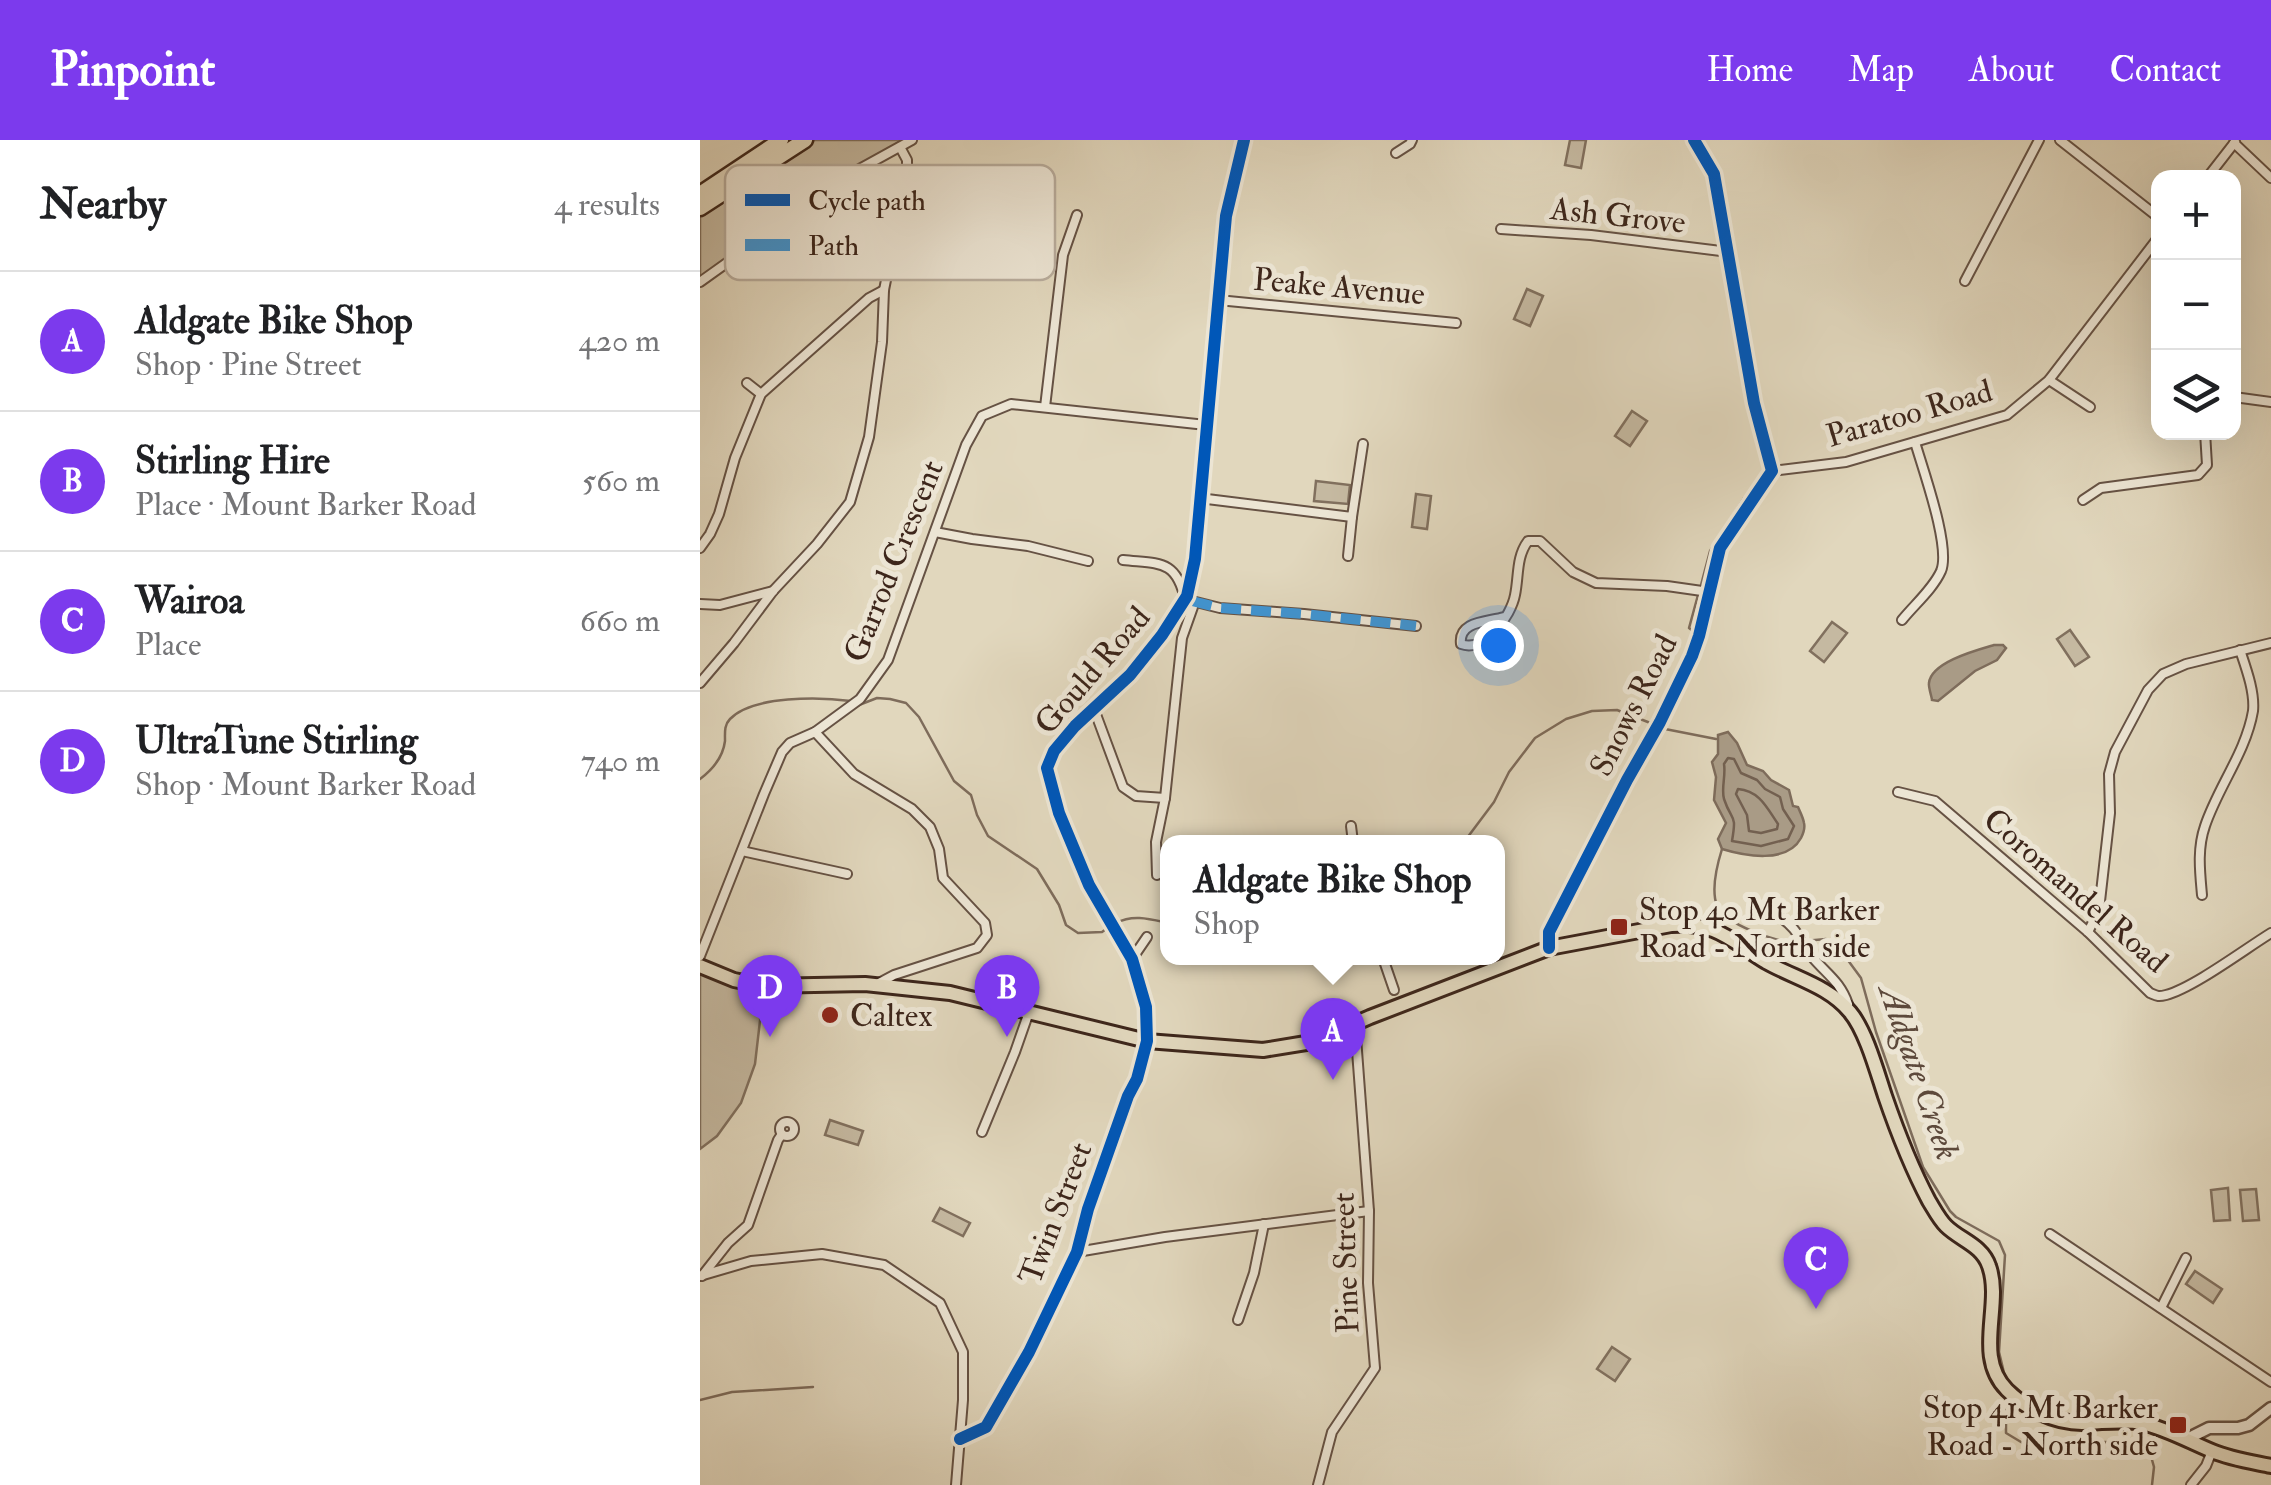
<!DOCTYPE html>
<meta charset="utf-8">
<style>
body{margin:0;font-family:"IM FELL Double Pica",serif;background:#f6f6f6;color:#202124}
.controls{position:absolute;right:30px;top:30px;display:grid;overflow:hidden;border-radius:20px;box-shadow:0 10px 40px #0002}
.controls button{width:90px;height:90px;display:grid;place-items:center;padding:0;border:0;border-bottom:2px solid #e0e0e0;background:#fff;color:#202124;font:50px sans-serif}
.you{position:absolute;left:798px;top:505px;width:35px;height:35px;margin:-25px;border:8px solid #fff;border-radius:50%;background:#1a73e8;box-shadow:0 0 0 15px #1a73e833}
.badge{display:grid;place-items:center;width:65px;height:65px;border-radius:50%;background:#7c3aed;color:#fff;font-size:32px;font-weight:700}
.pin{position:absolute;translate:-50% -82px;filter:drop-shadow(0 2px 5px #0008)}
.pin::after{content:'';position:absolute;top:52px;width:35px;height:30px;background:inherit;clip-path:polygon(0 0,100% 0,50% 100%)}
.popup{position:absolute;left:460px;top:695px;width:345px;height:130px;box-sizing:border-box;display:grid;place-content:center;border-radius:20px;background:#fff;filter:drop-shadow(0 2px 8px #0005);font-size:32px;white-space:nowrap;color:#757577}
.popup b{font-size:38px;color:#202124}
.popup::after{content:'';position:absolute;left:50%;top:100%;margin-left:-20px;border:20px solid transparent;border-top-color:#fff}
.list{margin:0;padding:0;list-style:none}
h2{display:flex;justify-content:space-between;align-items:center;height:130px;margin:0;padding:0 40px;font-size:42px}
h2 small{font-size:32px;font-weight:400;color:#757577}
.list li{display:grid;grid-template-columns:65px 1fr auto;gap:30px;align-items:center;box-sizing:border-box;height:140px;padding:0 40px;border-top:2px solid #e0e0e0}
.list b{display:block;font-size:38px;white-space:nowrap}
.list p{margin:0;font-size:32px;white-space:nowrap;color:#757577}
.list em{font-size:32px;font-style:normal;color:#757577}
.icon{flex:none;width:55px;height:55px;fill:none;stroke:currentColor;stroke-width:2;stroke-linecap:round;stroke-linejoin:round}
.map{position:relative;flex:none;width:1571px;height:1345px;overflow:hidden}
header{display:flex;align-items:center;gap:60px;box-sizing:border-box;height:140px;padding:0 50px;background:#7c3aed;color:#fff}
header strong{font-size:48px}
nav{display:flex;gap:55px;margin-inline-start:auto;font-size:35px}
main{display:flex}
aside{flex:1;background:#fff}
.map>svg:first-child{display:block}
</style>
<header>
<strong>Pinpoint</strong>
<nav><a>Home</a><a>Map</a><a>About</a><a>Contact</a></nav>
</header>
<main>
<aside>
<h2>Nearby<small>4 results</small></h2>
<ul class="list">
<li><span class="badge">A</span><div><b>Aldgate Bike Shop</b><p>Shop · Pine Street</p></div><em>420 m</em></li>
<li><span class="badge">B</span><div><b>Stirling Hire</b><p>Place · Mount Barker Road</p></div><em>560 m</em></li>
<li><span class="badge">C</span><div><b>Wairoa</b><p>Place</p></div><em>660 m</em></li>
<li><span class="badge">D</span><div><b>UltraTune Stirling</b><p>Shop · Mount Barker Road</p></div><em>740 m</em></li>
</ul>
</aside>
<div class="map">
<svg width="1571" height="1345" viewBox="0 0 1571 1345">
<rect width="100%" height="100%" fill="#e1d7bd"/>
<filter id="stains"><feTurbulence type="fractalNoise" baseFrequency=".002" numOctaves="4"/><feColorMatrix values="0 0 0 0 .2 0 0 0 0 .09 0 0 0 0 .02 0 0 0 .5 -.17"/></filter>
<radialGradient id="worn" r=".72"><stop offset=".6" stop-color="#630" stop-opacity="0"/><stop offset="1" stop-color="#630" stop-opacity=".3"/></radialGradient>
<g fill="#c5b9a1" stroke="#81705e" stroke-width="2.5">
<polygon points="105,0 209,0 154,32 0,142 0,73"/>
<polygon points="870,0 886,0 881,28 865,25"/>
<polygon points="827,149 843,156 830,186 814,179"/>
<polygon points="932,271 947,281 930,306 915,296"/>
<polygon points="616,341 650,345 648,364 614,361"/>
<polygon points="716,354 731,356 727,389 712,387"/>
<polygon points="1132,482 1147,493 1124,522 1110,511"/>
<polygon points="1370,490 1389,517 1375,526 1357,499"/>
<polygon points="0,826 64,846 55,924 41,963 17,996 0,1009"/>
<polygon points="130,980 163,991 158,1005 125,995"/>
<polygon points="1528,1048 1530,1080 1514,1081 1511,1050"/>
<polygon points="1556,1049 1559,1080 1543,1081 1540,1050"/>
<polygon points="240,1068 270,1083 263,1096 233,1081"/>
<polygon points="1495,1131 1522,1149 1513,1163 1486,1144"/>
<polygon points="912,1207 930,1219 915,1241 897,1229"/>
</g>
<g fill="#a99b86" stroke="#7e6c5b" stroke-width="2.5">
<path d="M1294,505H1303L1306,508L1297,520L1275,531L1238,561L1232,560C1232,558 1228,546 1229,543C1231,522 1277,510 1294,505Z"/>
<path d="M1028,592L1037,603L1047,625L1063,631L1071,640L1089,650L1093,666L1098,667C1100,672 1103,677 1104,683C1105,687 1103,694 1101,698C1087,724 1045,716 1022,709L1018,699L1026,683L1014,660L1016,637L1012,622L1018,614V595Z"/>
</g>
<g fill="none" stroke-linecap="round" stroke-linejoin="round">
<g stroke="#736050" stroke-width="2.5">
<path d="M1028,618L1034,619L1041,633L1057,640L1065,649L1080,657L1083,669L1094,686L1088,699L1061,706L1032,701C1037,672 1032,683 1024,659C1021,648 1026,636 1024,624Z"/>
<path d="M1038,649C1060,651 1067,668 1078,684L1077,689L1061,693L1049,691L1047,675L1036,654Z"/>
</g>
<g stroke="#7e6c5b" stroke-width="2.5">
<polyline points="1001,445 1010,411 1044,358"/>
<polyline points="998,495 989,488 998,455"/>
<polyline points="159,565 177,558 190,559 206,563 219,577 254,641 271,655 277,675 288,696 337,729 359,765 366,785 378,793 402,792 409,787"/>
<polyline points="960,588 1016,599"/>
<path d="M0,639C12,630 23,617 25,601C25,593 24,585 30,579C53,555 121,557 151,561"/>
<polyline points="764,702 794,662 809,632 835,598 866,579 892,571 917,570 953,584"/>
<path d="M1022,709C1017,725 1011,750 1017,766C1023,783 1079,804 1096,802"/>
<path d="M416,783C433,774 450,779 468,783"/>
<polyline points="1104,801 1126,799 1136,804 1161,838 1176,892 1223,1027 1250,1071 1256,1077 1299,1101 1305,1115 1299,1212 1305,1237"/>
<polyline points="1306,1258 1306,1293 1326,1305 1405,1302 1433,1304 1449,1309 1454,1327 1452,1345"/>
<polyline points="0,1260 32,1252 113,1247"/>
</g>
<defs>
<g id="minor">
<polyline points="1360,0 1458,77"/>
<polyline points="1534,3 1571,38"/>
<polyline points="696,13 710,4 712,0"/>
<polyline points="1507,38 1535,2"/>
<polyline points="801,89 891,95 1029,112"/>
<polyline points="1265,141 1339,0"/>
<polyline points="0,142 154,32 212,0"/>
<polyline points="518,160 756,183"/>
<polyline points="1349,240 1390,267"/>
<polyline points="47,243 61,254"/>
<polyline points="1534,257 1571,262"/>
<polyline points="345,267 363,115 377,75"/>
<polyline points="1072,331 1146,322 1307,275 1349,240 1458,98"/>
<polyline points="499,358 652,377 663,304"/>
<polyline points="1383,360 1401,348 1498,335 1507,325 1505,292"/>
<polyline points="235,392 272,399 328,406 388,421"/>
<polyline points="0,408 10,394 19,374 35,318 61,254 169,158 184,150"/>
<polyline points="648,416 652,377"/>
<path d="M423,420C459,424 476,419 485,459"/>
<polyline points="492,461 520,468 604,474 716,486"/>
<polyline points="0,464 20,465 73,451"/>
<path d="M804,477C787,482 758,481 761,504C785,513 811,476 815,455C819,436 816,417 828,401H840L873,432L896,443L967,446L1009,452"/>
<path d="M1202,480C1214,465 1233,449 1241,431C1251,407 1223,330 1215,302"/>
<polyline points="0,543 34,503 73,451 117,404 150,362 169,297 182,202 184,150 207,36 207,20 200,7"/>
<polyline points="394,569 423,647 436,656 465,658"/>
<polyline points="115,592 154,634 212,669 230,687 239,709 243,738 285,783 287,795 277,808 194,835 177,844"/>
<path d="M1198,652L1235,661L1388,792L1450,853C1457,856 1458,857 1466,855C1493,848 1545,809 1571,793"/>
<polyline points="651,686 653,702"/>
<polyline points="42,711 147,734"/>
<polyline points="457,735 456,702 465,658 482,498 493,467 492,461 487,456"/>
<path d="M1502,755C1500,732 1497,709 1505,686C1518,647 1546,612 1553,571C1555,552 1546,528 1540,510"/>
<path d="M1079,776C1101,791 1099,802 1114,819C1129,836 1140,842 1148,864"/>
<polyline points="1388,792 1399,770 1410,673 1409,634 1415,612 1448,550 1463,534 1486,524 1571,503"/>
<polyline points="849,808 849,792 927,640 960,582 992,516 999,496 1020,408 1072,331 1054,263 1014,34 994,0"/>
<polyline points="0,816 64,654 82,612 90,603 115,592 160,559 188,520 266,305 282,276 311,264 506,285"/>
<polyline points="683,818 694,850"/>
<polyline points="432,819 447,797"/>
<circle cx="87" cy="989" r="7"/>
<polyline points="282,992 315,912 329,872"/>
<polyline points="1350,1094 1571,1242"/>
<polyline points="377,1112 465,1097 669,1071"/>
<polyline points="0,1136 51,1121 122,1114 184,1125 240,1163 263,1212 263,1260 256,1345"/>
<polyline points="2,1136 28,1103 48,1085 78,1000 82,994"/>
<polyline points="1461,1168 1486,1118"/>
<polyline points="538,1180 554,1133 564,1084"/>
<polyline points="260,1299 286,1287 329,1212 377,1112 388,1069 428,956 437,939 447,901 446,867 432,819 389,745 359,673 347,628 354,611 375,586 430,535 462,495 487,456 495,419 526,76 544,0"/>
<polyline points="618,1345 632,1292 675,1228 668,1143 669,1071 655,884"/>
<polyline points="1491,1345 1506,1326 1512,1311"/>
</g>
<polyline id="tertiary" points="1487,1299 1509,1288 1538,1288 1549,1285 1571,1268"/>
<path id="primary" d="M0,826L34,840L64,846L165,844L250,853L447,901L563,910L606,903L622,898L670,877L849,808L971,785C1017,782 1030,800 1066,822C1094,838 1129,846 1150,872C1166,891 1177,932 1185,956C1197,991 1211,1027 1229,1061C1234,1069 1239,1079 1246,1086C1260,1100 1282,1105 1289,1126C1303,1165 1273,1216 1307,1250C1326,1269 1354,1283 1382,1283C1401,1283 1423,1279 1442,1283C1467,1289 1488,1301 1512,1311C1531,1319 1552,1322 1571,1326"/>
<g id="motorway">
<polyline points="0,54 81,0"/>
<polyline points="0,68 105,0"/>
</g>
</defs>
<use href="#minor" stroke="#665244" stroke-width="12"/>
<use href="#tertiary" stroke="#665244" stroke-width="15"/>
<use href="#primary" stroke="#3d261b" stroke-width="18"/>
<use href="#motorway" stroke="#3d261b" stroke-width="19"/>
<use href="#minor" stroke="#ece5d4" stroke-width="8"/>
<use href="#tertiary" stroke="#ece5d4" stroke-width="10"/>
<use href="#primary" stroke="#e1d7bd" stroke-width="12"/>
<use href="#motorway" stroke="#e1d7bd" stroke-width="14"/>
<polyline stroke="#3f95d4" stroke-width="10" stroke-dasharray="20 10" stroke-linecap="butt" points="492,461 520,468 604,474 716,486"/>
<defs>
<g id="cycleway">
<polyline points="849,808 849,792 927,640 960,582 992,516 999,496 1020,408 1072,331 1054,263 1014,34 994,0"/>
<polyline points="260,1299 286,1287 329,1212 377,1112 388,1069 428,956 437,939 447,901 446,867 432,819 389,745 359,673 347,628 354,611 375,586 430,535 462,495 487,456 495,419 526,76 544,0"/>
</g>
</defs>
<use href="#cycleway" stroke="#ece5d4" stroke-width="19"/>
<use href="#cycleway" stroke="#0057b8" stroke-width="12"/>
</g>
<g fill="#8f2418" stroke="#ece5d4" stroke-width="4">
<rect x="909" y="777" width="20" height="20" rx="5"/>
<circle cx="130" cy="875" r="10"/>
<rect x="1468" y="1275" width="20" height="20" rx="5"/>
</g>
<g text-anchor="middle" stroke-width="10" stroke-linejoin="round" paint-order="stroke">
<g font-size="32" fill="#3d261b" stroke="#ece5d4">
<text transform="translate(918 75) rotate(6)" y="11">Ash Grove</text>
<text transform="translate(639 146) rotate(5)" y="11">Peake Avenue</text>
<text transform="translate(1209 273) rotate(-16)" y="11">Paratoo Road</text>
<text transform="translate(193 421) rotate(-68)" y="11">Garrod Crescent</text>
<text transform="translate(392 530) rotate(-49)" y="11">Gould Road</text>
<text transform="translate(933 565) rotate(-63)" y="11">Snows Road</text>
<text transform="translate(1376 750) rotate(41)" y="11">Coromandel Road</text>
<text transform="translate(355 1073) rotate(-69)" y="11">Twin Street</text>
<text transform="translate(645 1123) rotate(-92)" y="11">Pine Street</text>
</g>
<g font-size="32" fill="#3d261b" stroke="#ece5d4" text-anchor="start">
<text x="939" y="780">Stop 40 Mt Barker<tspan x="939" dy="37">Road - North side</tspan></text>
<text x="150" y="886">Caltex</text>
<text x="1458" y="1278" text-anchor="end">Stop 41 Mt Barker<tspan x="1458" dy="37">Road - North side</tspan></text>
</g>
<g font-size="35" font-style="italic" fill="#5d493b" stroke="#ece5d4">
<text transform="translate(1220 932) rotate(71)" y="12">Aldgate Creek</text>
</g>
</g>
<rect x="25" y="25" width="330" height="115" rx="15" fill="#ece5d4" stroke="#b8ac9c" stroke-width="2.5"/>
<rect x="45" y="54" width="45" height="12" fill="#0057b8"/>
<rect x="45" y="99" width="45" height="12" fill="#3f95d4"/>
<g font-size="28" fill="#3d261b">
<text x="108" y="70">Cycle path</text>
<text x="108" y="115">Path</text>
</g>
<rect width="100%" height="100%" filter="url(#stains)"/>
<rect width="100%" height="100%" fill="url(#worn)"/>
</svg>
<div class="controls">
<button>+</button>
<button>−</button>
<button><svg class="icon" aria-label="layers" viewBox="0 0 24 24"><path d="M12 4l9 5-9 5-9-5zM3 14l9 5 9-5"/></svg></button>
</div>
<div class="you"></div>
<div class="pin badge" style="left:633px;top:940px">A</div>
<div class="popup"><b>Aldgate Bike Shop</b>Shop</div>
<div class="pin badge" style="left:307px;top:897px">B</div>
<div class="pin badge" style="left:1116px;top:1169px">C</div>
<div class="pin badge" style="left:70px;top:897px">D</div>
</div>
</main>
